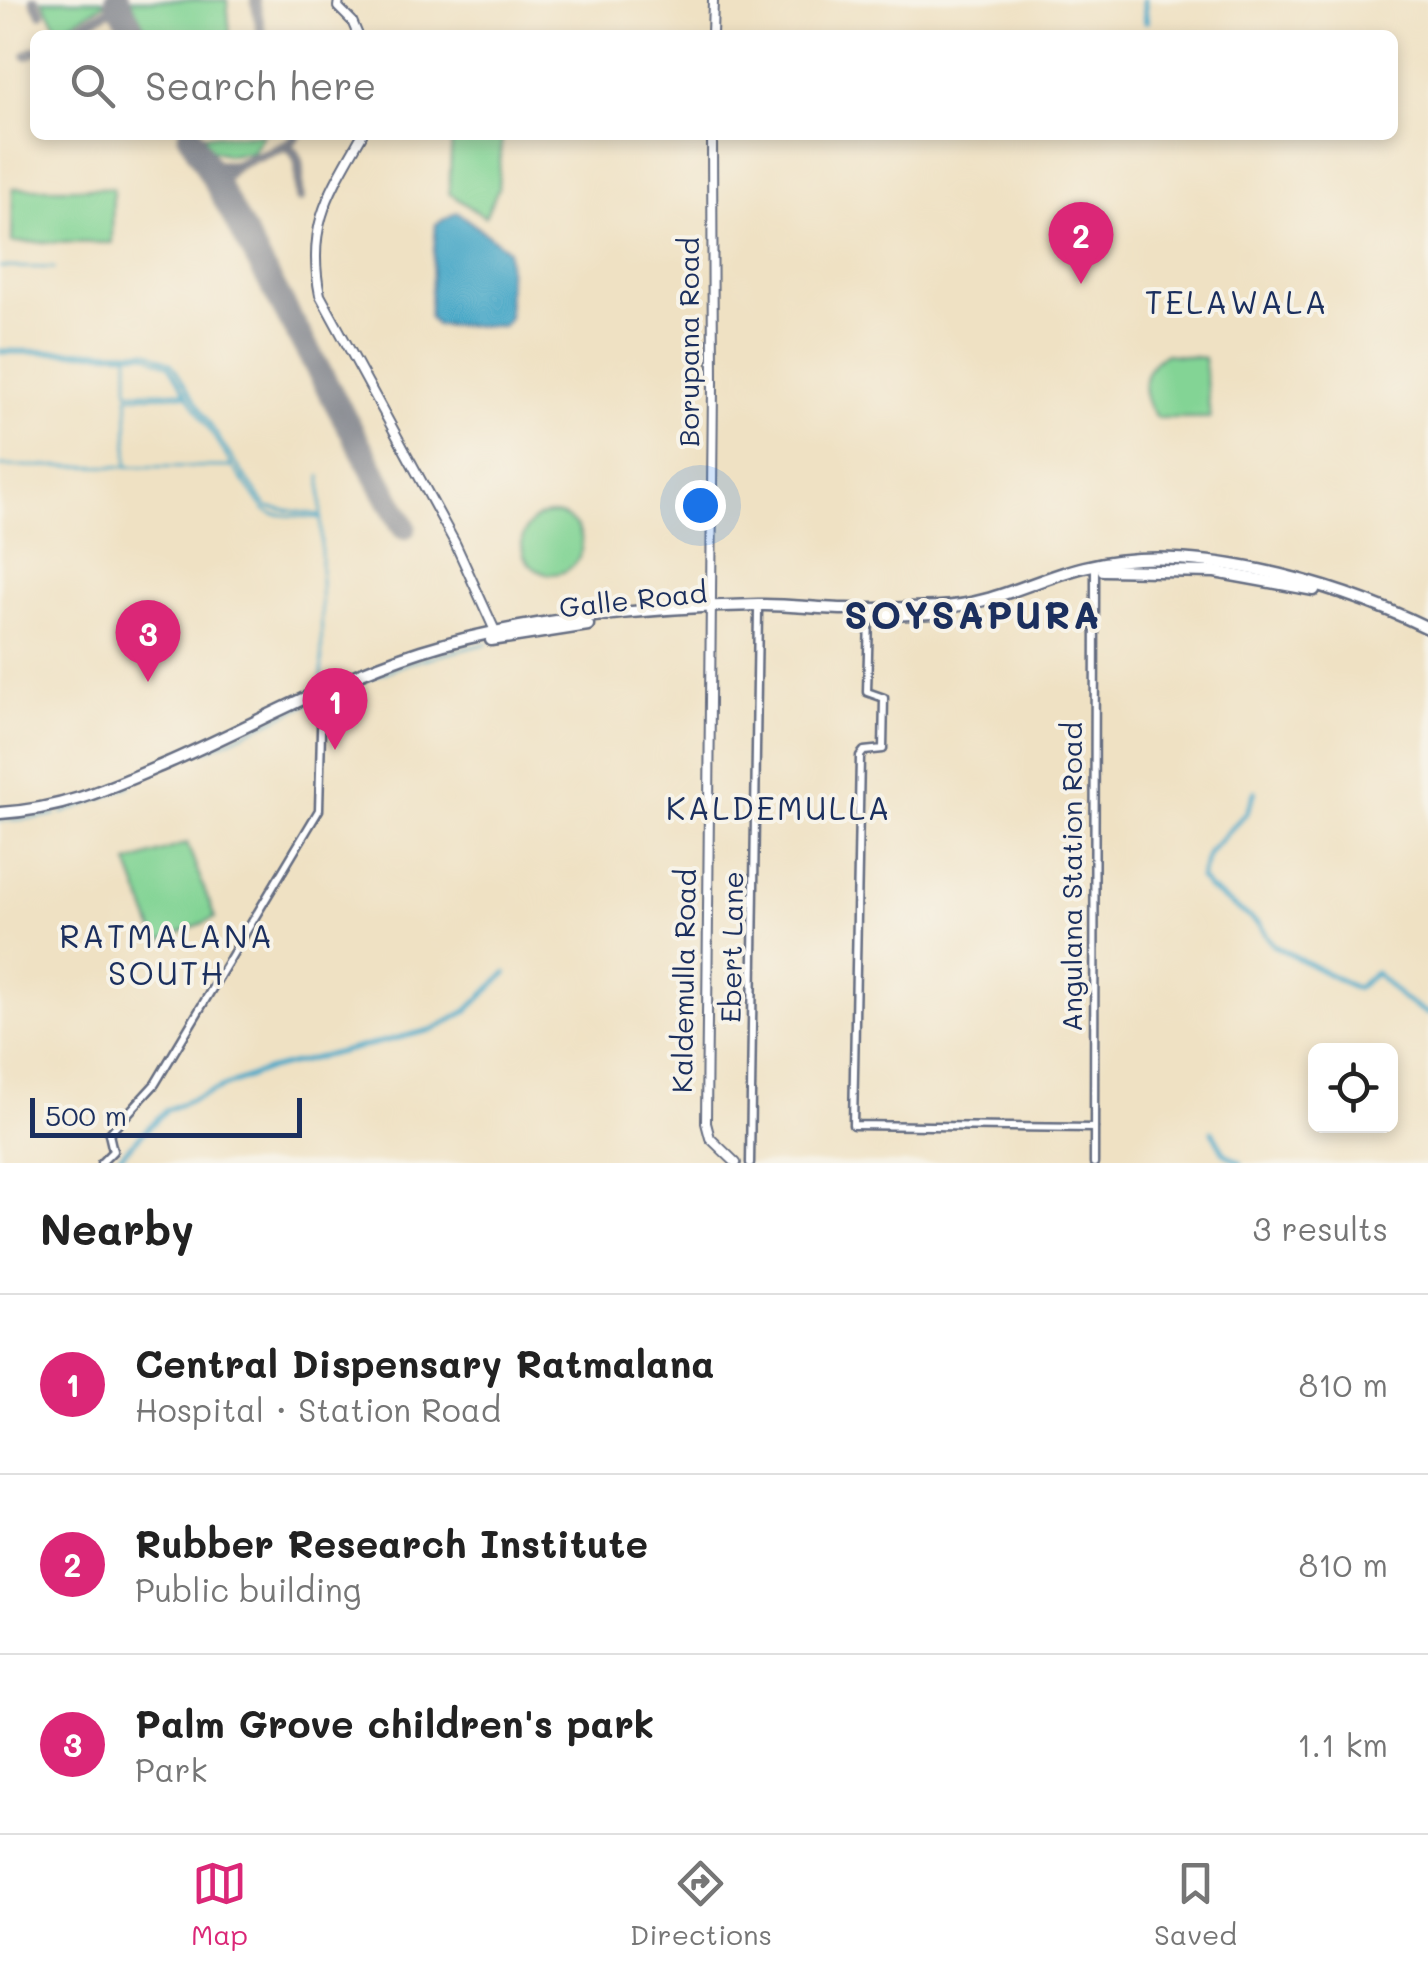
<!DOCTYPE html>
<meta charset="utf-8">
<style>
body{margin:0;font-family:Mali,sans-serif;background:#f6f6f6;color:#222}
.controls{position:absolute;right:30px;bottom:30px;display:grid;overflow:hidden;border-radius:15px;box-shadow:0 5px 15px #0003}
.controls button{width:90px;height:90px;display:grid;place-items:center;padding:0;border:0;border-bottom:2px solid #e0e0e0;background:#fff;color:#222;font:50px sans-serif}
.scale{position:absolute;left:30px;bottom:25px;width:272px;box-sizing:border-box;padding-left:10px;border:5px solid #1b2f5e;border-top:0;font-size:28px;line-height:35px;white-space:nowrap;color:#1b2f5e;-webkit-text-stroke:8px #f7f3e8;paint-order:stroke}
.you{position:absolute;left:700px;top:505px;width:35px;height:35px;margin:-25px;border:8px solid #fff;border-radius:50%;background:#1a73e8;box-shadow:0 0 0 15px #1a73e833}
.badge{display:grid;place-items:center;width:65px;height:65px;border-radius:50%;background:#db2777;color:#fff;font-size:32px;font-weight:700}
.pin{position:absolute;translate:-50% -82px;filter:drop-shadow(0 2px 5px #0008)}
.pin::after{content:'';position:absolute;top:52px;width:35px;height:30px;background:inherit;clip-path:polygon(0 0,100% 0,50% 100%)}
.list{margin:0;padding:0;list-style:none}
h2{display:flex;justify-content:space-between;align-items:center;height:130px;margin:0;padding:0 40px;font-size:42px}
h2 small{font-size:32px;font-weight:400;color:#767676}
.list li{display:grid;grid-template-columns:65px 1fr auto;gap:30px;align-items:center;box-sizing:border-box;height:180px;padding:0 40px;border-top:2px solid #e0e0e0}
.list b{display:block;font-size:38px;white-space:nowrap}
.list p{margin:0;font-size:32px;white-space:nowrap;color:#767676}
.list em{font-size:32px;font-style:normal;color:#767676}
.icon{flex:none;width:55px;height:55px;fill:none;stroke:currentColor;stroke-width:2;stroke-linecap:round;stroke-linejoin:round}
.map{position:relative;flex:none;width:1428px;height:1163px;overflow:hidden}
.search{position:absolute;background:#fff;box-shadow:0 5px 15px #0003;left:30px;right:30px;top:30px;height:110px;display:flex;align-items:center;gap:25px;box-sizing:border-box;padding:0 35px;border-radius:15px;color:#767676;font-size:38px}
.sheet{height:670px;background:#fff}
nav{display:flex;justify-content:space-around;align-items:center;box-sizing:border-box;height:140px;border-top:2px solid #e0e0e0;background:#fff;font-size:28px;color:#767676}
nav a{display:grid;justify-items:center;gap:5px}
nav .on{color:#db2777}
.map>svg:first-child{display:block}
</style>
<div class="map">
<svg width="1428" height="1163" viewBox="0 0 1428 1163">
<rect width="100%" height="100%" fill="#f7f3e8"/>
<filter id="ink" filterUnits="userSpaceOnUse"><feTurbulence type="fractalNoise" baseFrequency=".01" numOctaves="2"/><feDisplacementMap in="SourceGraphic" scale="20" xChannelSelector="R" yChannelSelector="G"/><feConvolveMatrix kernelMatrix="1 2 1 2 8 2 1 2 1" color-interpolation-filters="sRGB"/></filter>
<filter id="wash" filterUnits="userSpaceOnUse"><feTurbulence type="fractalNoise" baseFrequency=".0048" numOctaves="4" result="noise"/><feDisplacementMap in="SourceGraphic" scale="40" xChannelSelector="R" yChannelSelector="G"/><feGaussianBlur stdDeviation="2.25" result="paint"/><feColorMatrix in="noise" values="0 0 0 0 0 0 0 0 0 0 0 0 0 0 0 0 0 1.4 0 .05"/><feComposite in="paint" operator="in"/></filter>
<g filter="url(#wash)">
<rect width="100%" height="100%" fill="#efe1c3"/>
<g fill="#83d495" stroke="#4f827a" stroke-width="2.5">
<polygon points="42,0 102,0 104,4 59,30"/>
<polygon points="130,0 227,0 230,35 149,35"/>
<polygon points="203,135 263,135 252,152 229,155 211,150"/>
<polygon points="452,135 502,135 498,189 485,217 449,193"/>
<polygon points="13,188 113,188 112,243 12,242"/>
<path d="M1166,354L1204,358L1210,418H1157C1139,397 1139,367 1166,354Z"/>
<circle cx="552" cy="544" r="30"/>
<polygon points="187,843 215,918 158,942 128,863"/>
</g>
<polygon fill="#48a8c7" stroke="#326c92" stroke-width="2.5" points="457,212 508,250 509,319 503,326 436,325 429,317 436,224"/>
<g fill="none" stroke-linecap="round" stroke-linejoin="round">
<g stroke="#48a8c7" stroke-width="2.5">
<polyline points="0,267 54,268"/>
<polyline points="0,350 148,351 172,364 229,454 267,507 320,515"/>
<polyline points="0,353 146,354 169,366 233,467 265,510 273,514 320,518"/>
<polyline points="128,356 128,392 184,392"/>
<polyline points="127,465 128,396 186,395"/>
<polyline points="0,466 231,467"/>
<polyline points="321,573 321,476"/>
<polyline points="321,577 322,685"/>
<polyline points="325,696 408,663 488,643"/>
<polyline points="207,750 318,699"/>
<polyline points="101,799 131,785"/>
<polyline points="62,813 98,800"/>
<polyline points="36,818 56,814"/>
<polyline points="0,821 34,818"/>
</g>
<g stroke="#48a8c7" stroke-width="5">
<polyline points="1255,791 1247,812 1209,852 1200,878 1208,888 1260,925 1273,945 1353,987 1357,988 1376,973 1403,999 1428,1014"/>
<polyline points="1212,1131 1224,1153 1241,1163"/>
<polyline points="113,1163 166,1110 266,1070 435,1029 467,1011 506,973"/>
</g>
<polyline stroke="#48a8c7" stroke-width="6" points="1144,0 1146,21"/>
<g stroke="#858890" stroke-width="10">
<polyline points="34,0 41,13"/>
<polyline points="255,0 262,35"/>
<polyline points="63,35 119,5"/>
<polyline points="27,55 35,51"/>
<path d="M285,146C307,156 296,180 300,198"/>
<polyline points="200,152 214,165 234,165"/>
<path d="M226,200L222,184C235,151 276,160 297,135"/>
</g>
<g stroke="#858890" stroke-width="25">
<polyline points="117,0 136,35"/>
<polyline points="190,135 404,527"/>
</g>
</g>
</g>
<g filter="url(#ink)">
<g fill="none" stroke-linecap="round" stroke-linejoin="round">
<defs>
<g id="secondary">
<polyline points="869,616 867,692 884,698 883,749 864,751 860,756 853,1125 1094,1128"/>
<polyline points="101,1163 113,1151 109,1134 155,1084 319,810 322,692"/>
<polyline points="750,1163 758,611"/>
<polyline points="1094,1163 1095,565"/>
</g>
<g id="primary">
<polyline points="339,0 338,7 352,21 358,35"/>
<polyline points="712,35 713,0"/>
<path d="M362,135C329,193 306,226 320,295L455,543L496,633"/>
<polyline points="712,135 713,385 706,1123 710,1138 736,1163"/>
</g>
<g id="highway">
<polyline points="1103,570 1215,572 1314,590"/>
<polyline points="870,616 932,613"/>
<polyline points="491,640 588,625"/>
<path d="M0,813C64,809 107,789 165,764C250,727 333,679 421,651C521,619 653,607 758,605C788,604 818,609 848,609C878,610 909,608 939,607C990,606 1035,579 1084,567C1189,540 1333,582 1428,628"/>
</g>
</defs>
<use href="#secondary" stroke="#656d81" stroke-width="11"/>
<use href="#primary" stroke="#656d81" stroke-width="12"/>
<use href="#highway" stroke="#656d81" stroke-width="15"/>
<use href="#secondary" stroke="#fff" stroke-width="6"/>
<use href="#primary" stroke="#fff" stroke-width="8"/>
<use href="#highway" stroke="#fff" stroke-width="10"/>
</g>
</g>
<g text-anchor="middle" stroke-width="8" stroke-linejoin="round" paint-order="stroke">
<g font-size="28" fill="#1b2f5e" stroke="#f7f3e8">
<text transform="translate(689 342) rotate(-90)" y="10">Borupana Road</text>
<text transform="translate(633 600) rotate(-6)" y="10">Galle Road</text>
<text transform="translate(1072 877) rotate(-90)" y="10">Angulana Station Road</text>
<text transform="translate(732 947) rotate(-89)" y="10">Ebert Lane</text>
<text transform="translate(684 981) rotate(-89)" y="10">Kaldemulla Road</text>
</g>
<g font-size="32" letter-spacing="2.5" fill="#1b2f5e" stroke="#f7f3e8">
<text x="1237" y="314">TELAWALA</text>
<text x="779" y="820">KALDEMULLA</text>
<text x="167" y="948">RATMALANA<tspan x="167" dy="37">SOUTH</tspan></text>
</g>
<g font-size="38" font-weight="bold" letter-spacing="2.5" fill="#1b2f5e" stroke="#f7f3e8">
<text x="973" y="629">SOYSAPURA</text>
</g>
</g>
</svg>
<div class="controls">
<button><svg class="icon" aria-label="locate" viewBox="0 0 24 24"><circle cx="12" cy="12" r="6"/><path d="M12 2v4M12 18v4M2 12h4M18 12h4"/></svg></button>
</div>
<div class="scale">500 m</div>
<div class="you"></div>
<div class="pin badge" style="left:335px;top:750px">1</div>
<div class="pin badge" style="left:1081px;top:284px">2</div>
<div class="pin badge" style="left:148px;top:682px">3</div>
<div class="search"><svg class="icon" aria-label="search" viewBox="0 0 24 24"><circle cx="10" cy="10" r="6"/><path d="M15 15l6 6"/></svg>Search here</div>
</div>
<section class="sheet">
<h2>Nearby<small>3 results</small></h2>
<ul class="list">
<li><span class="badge">1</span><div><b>Central Dispensary Ratmalana</b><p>Hospital · Station Road</p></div><em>810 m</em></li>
<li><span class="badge">2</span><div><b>Rubber Research Institute</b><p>Public building</p></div><em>810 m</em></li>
<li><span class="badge">3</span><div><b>Palm Grove children's park</b><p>Park</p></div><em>1.1 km</em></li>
</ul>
</section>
<nav>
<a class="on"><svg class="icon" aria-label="map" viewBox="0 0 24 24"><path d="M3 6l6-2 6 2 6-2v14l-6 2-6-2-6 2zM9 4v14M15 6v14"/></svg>Map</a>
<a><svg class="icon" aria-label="directions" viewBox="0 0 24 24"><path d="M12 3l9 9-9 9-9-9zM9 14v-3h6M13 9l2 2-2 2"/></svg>Directions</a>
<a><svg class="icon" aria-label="saved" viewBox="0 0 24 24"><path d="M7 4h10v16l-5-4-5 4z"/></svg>Saved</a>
</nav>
